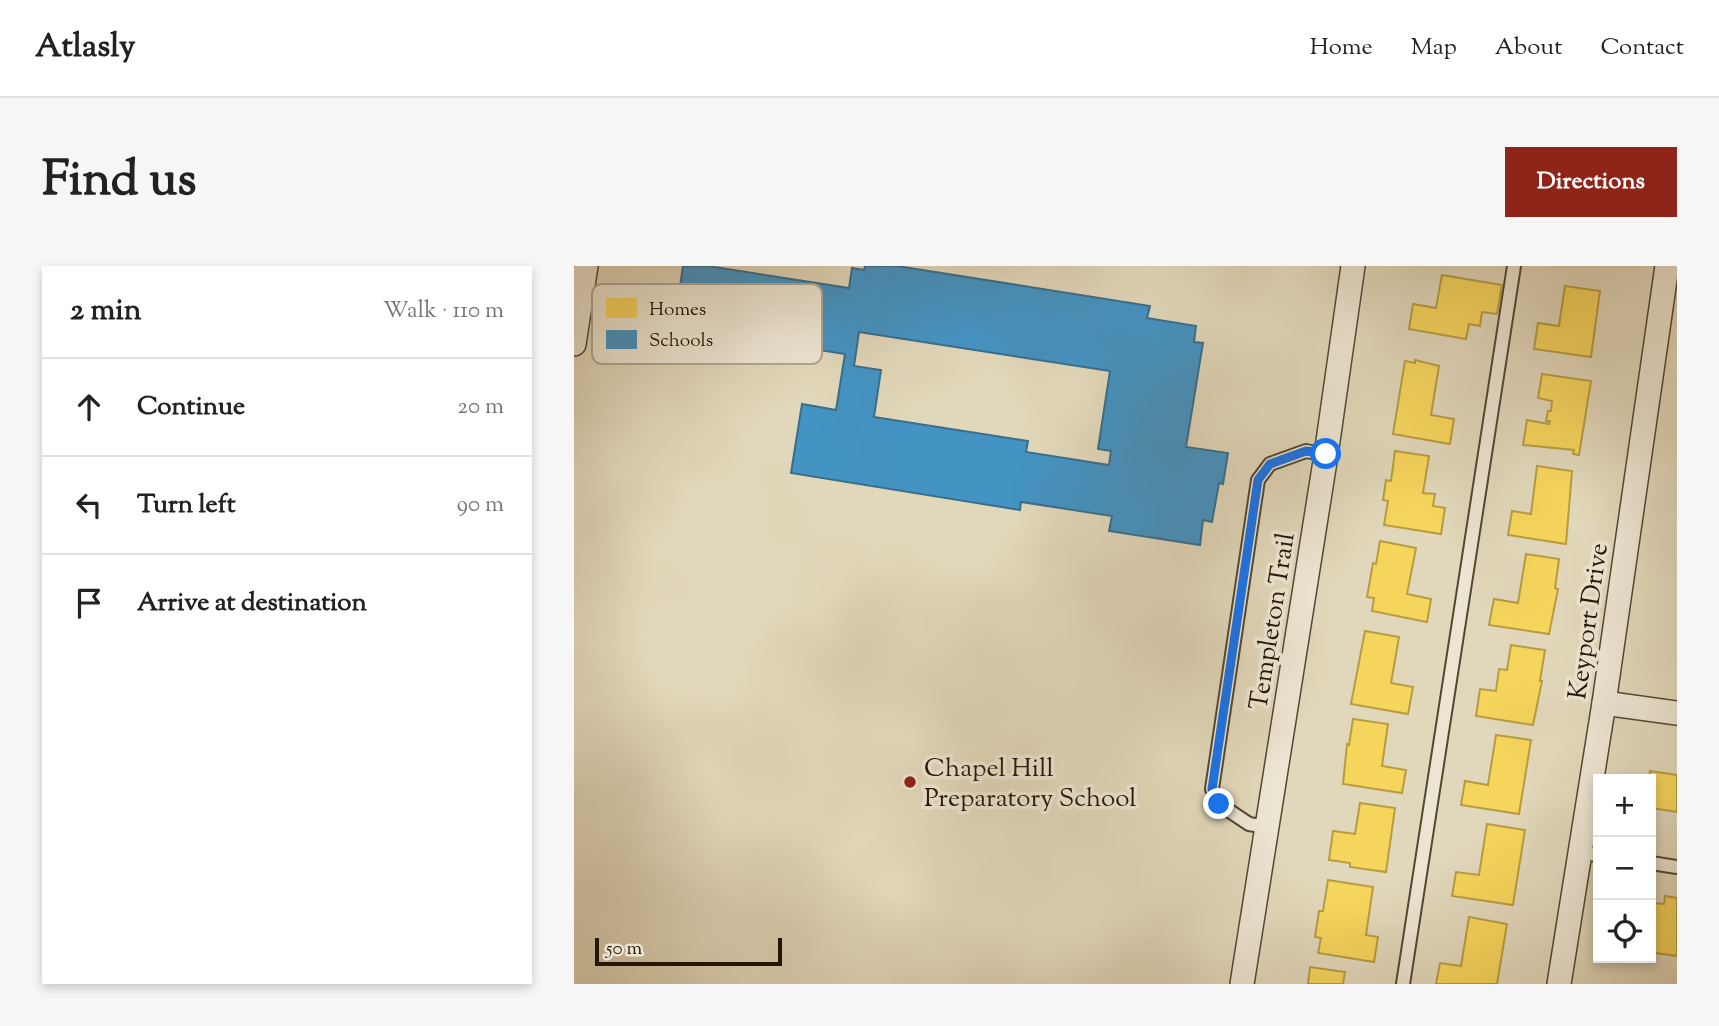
<!DOCTYPE html>
<meta charset="utf-8">
<style>
body{margin:0;font-family:"Sorts Mill Goudy",serif;background:#f6f6f6;color:#222}
.controls{position:absolute;right:21px;bottom:21px;display:grid;overflow:hidden;border-radius:0px;box-shadow:0 4px 10px #0003}
.controls button{width:63px;height:63px;display:grid;place-items:center;padding:0;border:0;border-bottom:2px solid #e0e0e0;background:#fff;color:#222;font:35px sans-serif}
.scale{position:absolute;left:21px;bottom:18px;width:187px;box-sizing:border-box;padding-left:7px;border:4px solid #241705;border-top:0;font-size:19px;line-height:24px;white-space:nowrap;color:#241705;-webkit-text-stroke:5px #ece5d2;paint-order:stroke}
.stop{position:absolute;width:21px;height:21px;margin:-16px;border:5px solid #1a73e8;border-radius:50%;background:#fff}
.stop.end{background:#1a73e8;border-color:#fff;box-shadow:0 2px 7px #0008}
.list{margin:0;padding:0;list-style:none}
h2{display:flex;justify-content:space-between;align-items:center;height:91px;margin:0;padding:0 28px;font-size:30px}
h2 small{font-size:23px;font-weight:400;color:#767676}
.list li{display:grid;grid-template-columns:46px 1fr auto;gap:21px;align-items:center;box-sizing:border-box;height:98px;padding:0 28px;border-top:2px solid #e0e0e0}
.list b{display:block;font-size:26px;white-space:nowrap}
.list em{font-size:23px;font-style:normal;color:#767676}
.icon{flex:none;width:38px;height:38px;fill:none;stroke:currentColor;stroke-width:2;stroke-linecap:round;stroke-linejoin:round}
.map{position:relative;flex:none;width:1103px;height:718px;overflow:hidden;border-radius:0px}
header{display:flex;align-items:center;gap:42px;box-sizing:border-box;height:98px;padding:0 35px;background:#fff;border-bottom:2px solid #e0e0e0}
header strong{font-size:33px}
nav{display:flex;gap:38px;margin-inline-start:auto;font-size:24px}
.intro{display:flex;align-items:center;justify-content:space-between;box-sizing:border-box;height:168px;padding:0 42px}
h1{margin:0;font-size:49px}
.button{padding:18px 32px;border-radius:0px;background:#8f2418;color:#fff;font-size:24px;font-weight:700}
main{display:flex;gap:42px;padding:0 42px}
aside{flex:1;background:#fff;border-radius:0px;box-shadow:0 4px 10px #0003}
.map>svg:first-child{display:block}
</style>
<header>
<strong>Atlasly</strong>
<nav><a>Home</a><a>Map</a><a>About</a><a>Contact</a></nav>
</header>
<div class="intro"><h1>Find us</h1><a class="button">Directions</a></div>
<main>
<aside>
<h2>2 min<small>Walk · 110 m</small></h2>
<ul class="list">
<li><svg class="icon" aria-label="ahead" viewBox="0 0 24 24"><path d="M12 20V5M6 11l6-6 6 6"/></svg><div><b>Continue</b></div><em>20 m</em></li>
<li><svg class="icon" aria-label="left" viewBox="0 0 24 24"><path d="M17 20v-9H6M10 6l-5 5 5 5"/></svg><div><b>Turn left</b></div><em>90 m</em></li>
<li><svg class="icon" aria-label="arrive" viewBox="0 0 24 24"><path d="M6 21V4h12l-3 4 3 4H6"/></svg><div><b>Arrive at destination</b></div></li>
</ul>
</aside>
<div class="map">
<svg width="1103" height="718" viewBox="0 0 1103 718">
<rect width="100%" height="100%" fill="#e1d7ba"/>
<filter id="stains"><feTurbulence type="fractalNoise" baseFrequency=".00286" numOctaves="4"/><feColorMatrix values="0 0 0 0 .2 0 0 0 0 .09 0 0 0 0 .02 0 0 0 .5 -.17"/></filter>
<radialGradient id="worn" r=".72"><stop offset=".6" stop-color="#630" stop-opacity="0"/><stop offset="1" stop-color="#630" stop-opacity=".3"/></radialGradient>
<g fill="#f6d55c" stroke="#b79c42" stroke-width="2">
<polygon points="868,9 928,19 923,48 908,46 906,60 895,58 892,73 835,63 839,38 862,42"/>
<polygon points="991,20 1026,25 1017,91 960,83 964,57 985,60"/>
<polygon points="841,94 865,100 857,149 880,153 876,178 819,168 831,95 841,97"/>
<polygon points="968,108 1017,115 1005,189 999,188 1000,184 949,179 953,154 975,158 976,155 972,155 974,145 977,145 978,135 964,132"/>
<polygon points="821,185 855,190 849,227 861,228 859,240 871,242 867,268 810,259 814,235 809,234 812,214 817,215"/>
<polygon points="963,200 998,205 992,278 934,269 938,245 957,248"/>
<polygon points="806,275 842,282 833,328 857,333 853,356 798,345 800,332 793,331 799,297 802,298"/>
<polygon points="952,288 985,293 981,322 984,323 975,368 915,359 920,333 944,337"/>
<polygon points="791,365 825,371 817,417 839,421 834,448 777,438"/>
<polygon points="937,379 971,384 966,415 968,415 959,459 902,450 906,423 922,425 925,403 933,404"/>
<polygon points="779,453 814,458 808,500 832,504 828,527 769,518 773,478 775,479"/>
<polygon points="922,469 957,474 945,548 887,539 891,515 914,519"/>
<polygon points="1076,505 1103,509 1103,546 1077,542 1077,513 1075,513"/>
<polygon points="786,537 821,542 812,606 776,601 776,597 755,594 759,565 781,568"/>
<polygon points="913,558 951,564 939,639 878,630 882,606 905,609"/>
<polygon points="754,614 799,621 792,669 804,671 800,696 744,687 747,672 741,671 745,645 749,645"/>
<polygon points="1091,630 1103,632 1103,690 1081,687 1081,693 1069,692 1077,692 1077,651 1079,637 1090,638"/>
<polygon points="895,651 933,658 923,718 862,718 866,697 887,700"/>
<polygon points="736,701 771,706 769,718 734,718"/>
</g>
<path fill="#4393c3" stroke="#3a6e8a" stroke-width="2" fill-rule="evenodd" d="M109,0H134L275,22L278,2L290,4L291,0H323L576,40L573,52L622,60L620,76L629,77L612,181L654,187L649,218L645,217L638,256L629,254L626,279L535,265L538,250L447,236L446,244L217,207L228,138L262,144L271,88L100,61ZM285,66L536,105L524,183L537,185L535,199L452,186L454,175L300,151L307,104L280,100Z"/>
<g fill="none" stroke-linecap="round" stroke-linejoin="round">
<defs>
<g id="service">
<polyline points="693,561 675,558 645,538 638,523 684,214 696,198 732,185 752,189"/>
<polyline points="1007,587 1024,589"/>
<polyline points="1077,597 1103,601"/>
<polyline points="829,718 940,0"/>
</g>
<g id="minor">
<polyline points="0,78 12,0"/>
<polyline points="1030,437 1103,447"/>
<polyline points="668,718 752,189 779,0"/>
<polyline points="985,718 1030,437 1093,0"/>
</g>
</defs>
<use href="#service" stroke="#534732" stroke-width="16"/>
<use href="#minor" stroke="#534732" stroke-width="26"/>
<use href="#service" stroke="#ece5d2" stroke-width="12"/>
<use href="#minor" stroke="#ece5d2" stroke-width="23"/>
</g>
<g fill="none" stroke-linecap="round" stroke-linejoin="round">
<polyline stroke="#1a73e8" stroke-width="9" points="645,538 638,523 684,214 696,198 732,185 752,188"/>
</g>
<circle fill="#8f2418" stroke="#ece5d2" stroke-width="2.5" cx="336" cy="516" r="7"/>
<g text-anchor="middle" stroke-width="7" stroke-linejoin="round" paint-order="stroke">
<g font-size="26" fill="#241705" stroke="#ece5d2">
<text transform="translate(697 355) rotate(-81)" y="9">Templeton Trail</text>
<text transform="translate(1013 355) rotate(-82)" y="9">Keyport Drive</text>
</g>
<g font-size="26" fill="#241705" stroke="#ece5d2" text-anchor="start">
<text x="350" y="510">Chapel Hill<tspan x="350" dy="30">Preparatory School</tspan></text>
</g>
</g>
<rect x="18" y="18" width="230" height="80" rx="10" fill="#ece5d2" stroke="#b0a794" stroke-width="2"/>
<rect x="32" y="32" width="31" height="20" fill="#f6d55c"/>
<rect x="32" y="64" width="31" height="19" fill="#4393c3"/>
<g font-size="19" fill="#241705">
<text x="75" y="49">Homes</text>
<text x="75" y="80">Schools</text>
</g>
<rect width="100%" height="100%" filter="url(#stains)"/>
<rect width="100%" height="100%" fill="url(#worn)"/>
</svg>
<div class="controls">
<button>+</button>
<button>−</button>
<button><svg class="icon" aria-label="locate" viewBox="0 0 24 24"><circle cx="12" cy="12" r="6"/><path d="M12 2v4M12 18v4M2 12h4M18 12h4"/></svg></button>
</div>
<div class="scale">50 m</div>
<div class="stop" style="left:752px;top:188px"></div>
<div class="stop end" style="left:645px;top:538px"></div>
</div>
</main>
